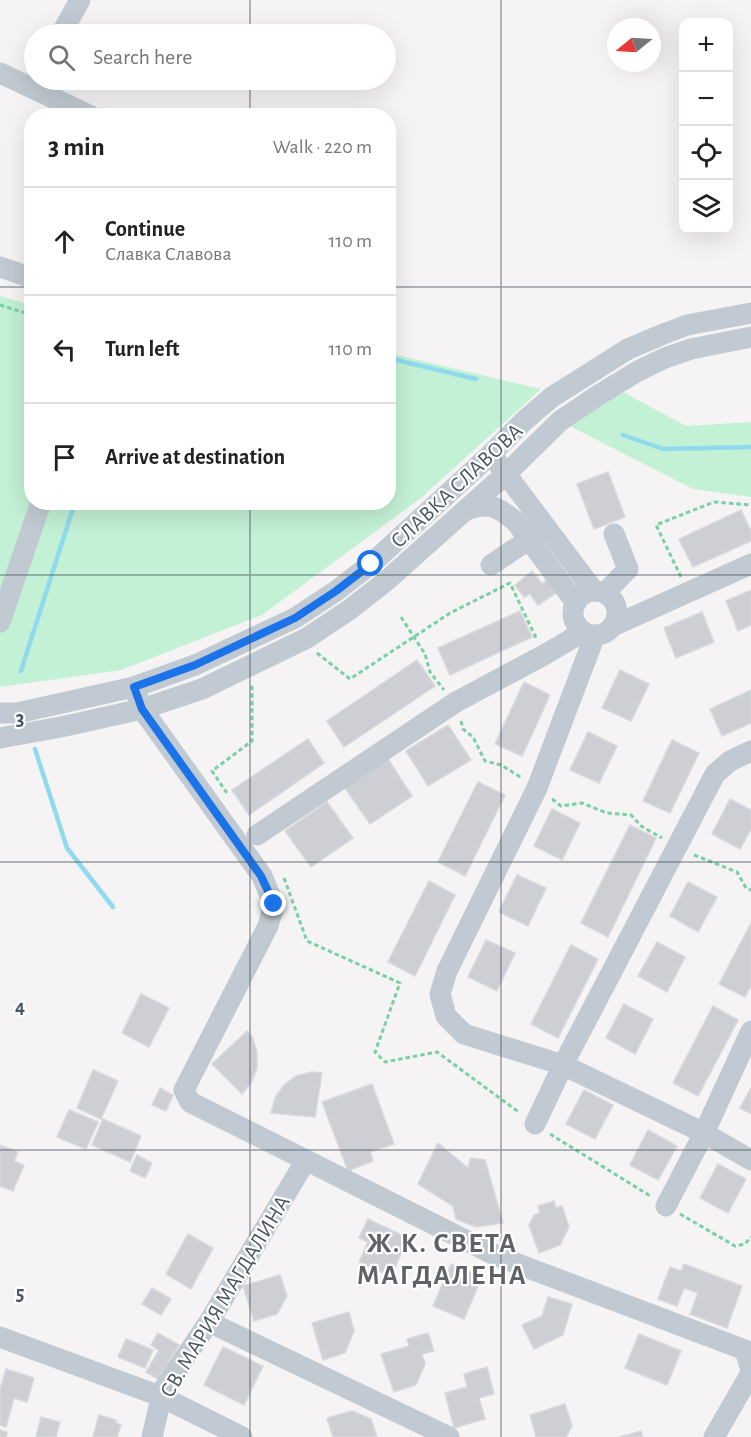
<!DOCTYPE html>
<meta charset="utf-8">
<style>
body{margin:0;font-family:"Alegreya Sans",sans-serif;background:#f6f6f6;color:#222}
.controls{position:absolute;right:18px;top:18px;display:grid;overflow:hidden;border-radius:12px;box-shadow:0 6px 24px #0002}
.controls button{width:54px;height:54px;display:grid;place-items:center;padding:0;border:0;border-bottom:2px solid #e0e0e0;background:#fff;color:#222;font:30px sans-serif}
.compass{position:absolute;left:607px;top:18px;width:54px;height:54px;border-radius:50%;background:#fff;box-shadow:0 6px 24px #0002;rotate:252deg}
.stop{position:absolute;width:18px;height:18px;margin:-14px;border:4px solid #1a73e8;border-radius:50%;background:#fff}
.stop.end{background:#1a73e8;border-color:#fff;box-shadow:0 2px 6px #0008}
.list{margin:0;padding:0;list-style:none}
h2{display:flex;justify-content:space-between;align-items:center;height:78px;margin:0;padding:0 24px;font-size:26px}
h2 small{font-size:20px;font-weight:400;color:#767676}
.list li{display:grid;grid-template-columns:39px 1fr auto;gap:18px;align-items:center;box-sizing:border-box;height:108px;padding:0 24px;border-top:2px solid #e0e0e0}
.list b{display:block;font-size:22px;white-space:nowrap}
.list p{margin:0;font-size:20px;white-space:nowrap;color:#767676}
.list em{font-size:20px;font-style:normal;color:#767676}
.icon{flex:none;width:33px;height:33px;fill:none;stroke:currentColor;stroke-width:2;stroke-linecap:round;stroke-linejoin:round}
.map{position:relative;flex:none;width:751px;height:1437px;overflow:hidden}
.search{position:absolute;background:#fff;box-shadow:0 6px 24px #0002;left:24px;top:24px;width:372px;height:66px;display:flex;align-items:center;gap:15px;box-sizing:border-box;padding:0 21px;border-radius:33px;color:#767676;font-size:22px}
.panel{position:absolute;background:#fff;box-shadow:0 6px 24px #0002;left:24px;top:108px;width:372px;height:402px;border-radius:24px}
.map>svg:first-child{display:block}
</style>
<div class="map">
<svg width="751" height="1437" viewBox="0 0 751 1437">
<rect width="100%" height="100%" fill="#f5f3f3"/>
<g fill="#c3f1d5">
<polygon points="0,296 31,305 32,502 388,502 389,353 541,389 421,498 262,615 121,670 0,687"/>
<polygon points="612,386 686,426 751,422 751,497 693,489 560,421"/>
</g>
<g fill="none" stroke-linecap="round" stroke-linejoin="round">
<g stroke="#90daee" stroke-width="4.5">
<polyline points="388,358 476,379"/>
<polyline points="623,435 663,449 751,447"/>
<polyline points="21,671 75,502"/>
<polyline points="35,749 67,848 113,907"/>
</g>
</g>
<g fill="#cdcfd5" stroke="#d7d9de" stroke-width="1.5">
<polygon points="608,472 625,517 594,529 577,484"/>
<polygon points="741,510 751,531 751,541 693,567 679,539"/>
<polygon points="532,571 542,584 546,580 556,593 538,605 530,594 524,597 515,585"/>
<polygon points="751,590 751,625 738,631 726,601"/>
<polygon points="520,611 532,637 450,675 438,648"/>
<polygon points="702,612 714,642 676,658 664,628"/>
<polygon points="417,660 435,686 344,747 327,721"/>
<polygon points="620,670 649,684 631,721 602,708"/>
<polygon points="524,682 550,695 522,756 495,744"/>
<polygon points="751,690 751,723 722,736 710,709"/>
<polygon points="448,725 471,760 428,786 406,751"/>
<polygon points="588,732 617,746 599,783 570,770"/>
<polygon points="308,739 324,763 249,815 232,790"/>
<polygon points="672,740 699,753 670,813 643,801"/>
<polygon points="388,759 412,796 370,824 345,788"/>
<polygon points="478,782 505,795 465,876 438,862"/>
<polygon points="730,799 751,810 751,829 740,849 712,834"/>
<polygon points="327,802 353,838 311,867 285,831"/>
<polygon points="552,809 580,823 562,860 534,846"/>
<polygon points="630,825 656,838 608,937 581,923"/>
<polygon points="517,875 546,888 528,926 499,912"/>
<polygon points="429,881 455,895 415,976 388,962"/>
<polygon points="688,882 717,897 698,932 670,916"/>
<polygon points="751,923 751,985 745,997 719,984"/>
<polygon points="486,940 515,953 497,991 468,977"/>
<polygon points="657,942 685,957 667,992 638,976"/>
<polygon points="571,945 598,959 558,1038 531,1024"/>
<polygon points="141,994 169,1008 149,1047 122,1033"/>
<polygon points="624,1004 653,1019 635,1054 606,1038"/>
<polygon points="713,1006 738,1020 698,1096 673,1083"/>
<polygon points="247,1031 252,1036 257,1052 257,1068 251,1083 242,1094 212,1064"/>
<polygon points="93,1070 118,1081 101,1119 77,1108"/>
<polygon points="311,1072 322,1073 315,1117 271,1113 275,1098 284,1085 296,1076"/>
<polygon points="372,1084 394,1144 370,1152 373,1161 348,1171 322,1102"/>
<polygon points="160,1088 173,1095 166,1111 152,1105"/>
<polygon points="751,1088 751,1114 740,1108"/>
<polygon points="584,1090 613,1105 595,1139 566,1124"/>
<polygon points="69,1110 98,1122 86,1149 57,1137"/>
<polygon points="103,1119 141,1136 130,1162 92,1145"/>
<polygon points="648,1130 677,1146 658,1180 630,1165"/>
<polygon points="438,1143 468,1168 471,1158 485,1160 503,1223 476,1227 456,1219 453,1206 418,1184"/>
<polygon points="0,1145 18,1152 14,1161 24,1165 13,1191 0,1186"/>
<polygon points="137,1155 152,1163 145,1178 130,1171"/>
<polygon points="718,1164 746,1179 728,1213 700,1198"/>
<polygon points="554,1201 556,1208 562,1206 569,1227 560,1245 539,1253 529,1225 534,1215 540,1213 538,1206"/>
<polygon points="368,1219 408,1238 391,1276 359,1262 368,1242 359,1238"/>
<polygon points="188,1234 213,1248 191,1289 166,1274"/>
<polygon points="451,1264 482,1277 464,1319 433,1306"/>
<polygon points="684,1264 742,1286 727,1328 690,1314 698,1293 684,1288 677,1306 658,1299 670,1267 681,1271"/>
<polygon points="280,1275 287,1296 277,1314 254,1321 243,1286"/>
<polygon points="152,1288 171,1299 161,1315 142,1304"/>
<polygon points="548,1297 572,1304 563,1335 534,1349 522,1325 542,1316"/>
<polygon points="349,1312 354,1331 345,1353 323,1360 312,1323"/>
<polygon points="158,1333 179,1345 158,1379 146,1372 159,1350 151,1345"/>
<polygon points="428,1333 434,1351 422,1354 425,1364 416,1385 394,1392 381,1354 409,1346 407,1339"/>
<polygon points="639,1334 681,1351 667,1385 625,1368"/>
<polygon points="126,1339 153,1350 145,1368 118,1357"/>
<polygon points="223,1347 263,1366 244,1405 204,1385"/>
<polygon points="487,1367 494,1394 479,1398 485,1419 454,1428 445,1393 467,1387 464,1374"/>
<polygon points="6,1369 34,1378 27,1402 14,1398 6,1427 0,1425 0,1389"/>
<polygon points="565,1404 572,1426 566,1437 536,1437 530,1415"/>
<polygon points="352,1411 371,1419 377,1437 333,1437 327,1418"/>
<polygon points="99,1415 116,1420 116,1423 121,1425 117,1437 93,1437"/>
<polygon points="41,1417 60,1422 56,1437 36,1437"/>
<polygon points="0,1430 7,1432 6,1437 0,1437"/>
<polygon points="641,1431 643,1437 620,1437"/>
</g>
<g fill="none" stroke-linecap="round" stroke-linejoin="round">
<g stroke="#7ad0a6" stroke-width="3" stroke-dasharray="4.5 3" stroke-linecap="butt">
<polyline points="0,305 32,315"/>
<polyline points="681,577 656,525 714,502 751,505"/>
<polyline points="401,617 425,654 430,672 444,690"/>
<polyline points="317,653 350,679 450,613 510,583 537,640"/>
<polyline points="461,721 463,729 473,737 485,761 501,765 522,778"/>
<polyline points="227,793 212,771 252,741 252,685"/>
<polyline points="552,799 561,806 582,803 607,813 631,815 641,826 662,838"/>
<polyline points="694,855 737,872 746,888 751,890"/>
<polyline points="284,878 307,941 400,983 375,1052 385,1062 437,1052 520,1113"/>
<polyline points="550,1134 652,1197"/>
<polyline points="680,1214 735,1246 745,1244 751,1237"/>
</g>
<g stroke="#c1cad2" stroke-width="21">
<polyline points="61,34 80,0"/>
<polyline points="0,73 91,116"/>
<polyline points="0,267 32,278"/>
<polyline points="497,462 594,591"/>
<path d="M466,510C489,502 498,506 516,522L576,603"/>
<polyline points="491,565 540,532"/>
<circle cx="595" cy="613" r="22"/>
<polyline points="605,593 628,569 614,534"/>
<polyline points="0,622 41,502"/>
<polyline points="613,626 751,564"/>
<polyline points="595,635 537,788 447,971 440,994 446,1016 464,1034 563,1065 704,1133 751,1160"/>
<polyline points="134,687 142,709 262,876 274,905 268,926 184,1090 190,1102 497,1256 745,1350 751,1370"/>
<polyline points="0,713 17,713 134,687 195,665 295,618 336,591 371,564 490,455 524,421 552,397 628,349 661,335 687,325 751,313"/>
<polyline points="0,738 61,727 142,709 202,689 307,638 349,610 385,582 507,473 560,421 597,396 638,371 665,358 691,349 751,337"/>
<polyline points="257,835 456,702 544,655 583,632"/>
<polyline points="535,1124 563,1065 715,774 730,761 751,751"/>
<polyline points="666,1206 704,1133 751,1031"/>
<polyline points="209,1322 449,1437"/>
<polyline points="0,1337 160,1396 242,1437"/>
<polyline points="152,1437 163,1390 209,1322 306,1160"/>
<polyline points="714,1437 751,1373"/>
</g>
</g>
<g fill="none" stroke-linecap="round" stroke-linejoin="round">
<polyline stroke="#1a73e8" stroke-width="8" points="274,904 261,876 142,709 134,687 195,665 295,618 336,591 371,564"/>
</g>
<path fill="none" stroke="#4a5661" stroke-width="1.5" stroke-opacity="0.55" d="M250,0V34M501,0V1437M250,80V116M0,287H32M388,287H751M250,502V1437M0,575H751M0,862H751M0,1150H751"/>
<g text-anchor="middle" stroke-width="4.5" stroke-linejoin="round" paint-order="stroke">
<g font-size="22" fill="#4a5661" stroke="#fff">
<text transform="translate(456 485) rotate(-43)" y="8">СЛАВКА СЛАВОВА</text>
<text transform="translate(224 1296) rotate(-59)" y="8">СВ. МАРИЯ МАГДАЛИНА</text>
</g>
<g font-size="28" font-weight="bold" letter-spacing="1.5" fill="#5f6368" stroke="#fff">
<text x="442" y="1252">Ж.К. СВЕТА<tspan x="442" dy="32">МАГДАЛЕНА</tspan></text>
</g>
</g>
<g font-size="20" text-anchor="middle" font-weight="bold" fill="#4a5661" stroke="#fff" stroke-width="4.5" stroke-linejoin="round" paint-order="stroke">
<text x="20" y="725">3</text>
<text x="20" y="1013">4</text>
<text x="20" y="1300">5</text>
</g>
</svg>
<div class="controls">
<button>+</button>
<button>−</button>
<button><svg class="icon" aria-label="locate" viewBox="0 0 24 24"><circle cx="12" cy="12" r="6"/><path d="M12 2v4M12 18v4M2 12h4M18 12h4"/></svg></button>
<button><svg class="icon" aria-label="layers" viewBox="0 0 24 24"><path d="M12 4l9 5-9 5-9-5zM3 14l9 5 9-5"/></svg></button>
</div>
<svg class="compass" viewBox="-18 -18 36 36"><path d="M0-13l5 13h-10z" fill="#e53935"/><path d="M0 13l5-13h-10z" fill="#767676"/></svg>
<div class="stop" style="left:371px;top:564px"></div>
<div class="stop end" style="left:274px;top:904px"></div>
<div class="search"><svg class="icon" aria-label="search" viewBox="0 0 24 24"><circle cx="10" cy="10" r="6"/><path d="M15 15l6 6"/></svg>Search here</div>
<section class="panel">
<h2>3 min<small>Walk · 220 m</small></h2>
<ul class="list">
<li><svg class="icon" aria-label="ahead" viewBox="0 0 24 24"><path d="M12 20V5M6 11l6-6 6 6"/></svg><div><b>Continue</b><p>Славка Славова</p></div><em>110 m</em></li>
<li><svg class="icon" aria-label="left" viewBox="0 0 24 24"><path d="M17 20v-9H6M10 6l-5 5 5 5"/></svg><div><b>Turn left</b></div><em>110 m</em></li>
<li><svg class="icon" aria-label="arrive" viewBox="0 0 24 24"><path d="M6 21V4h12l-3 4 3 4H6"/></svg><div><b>Arrive at destination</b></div></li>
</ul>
</section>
</div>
